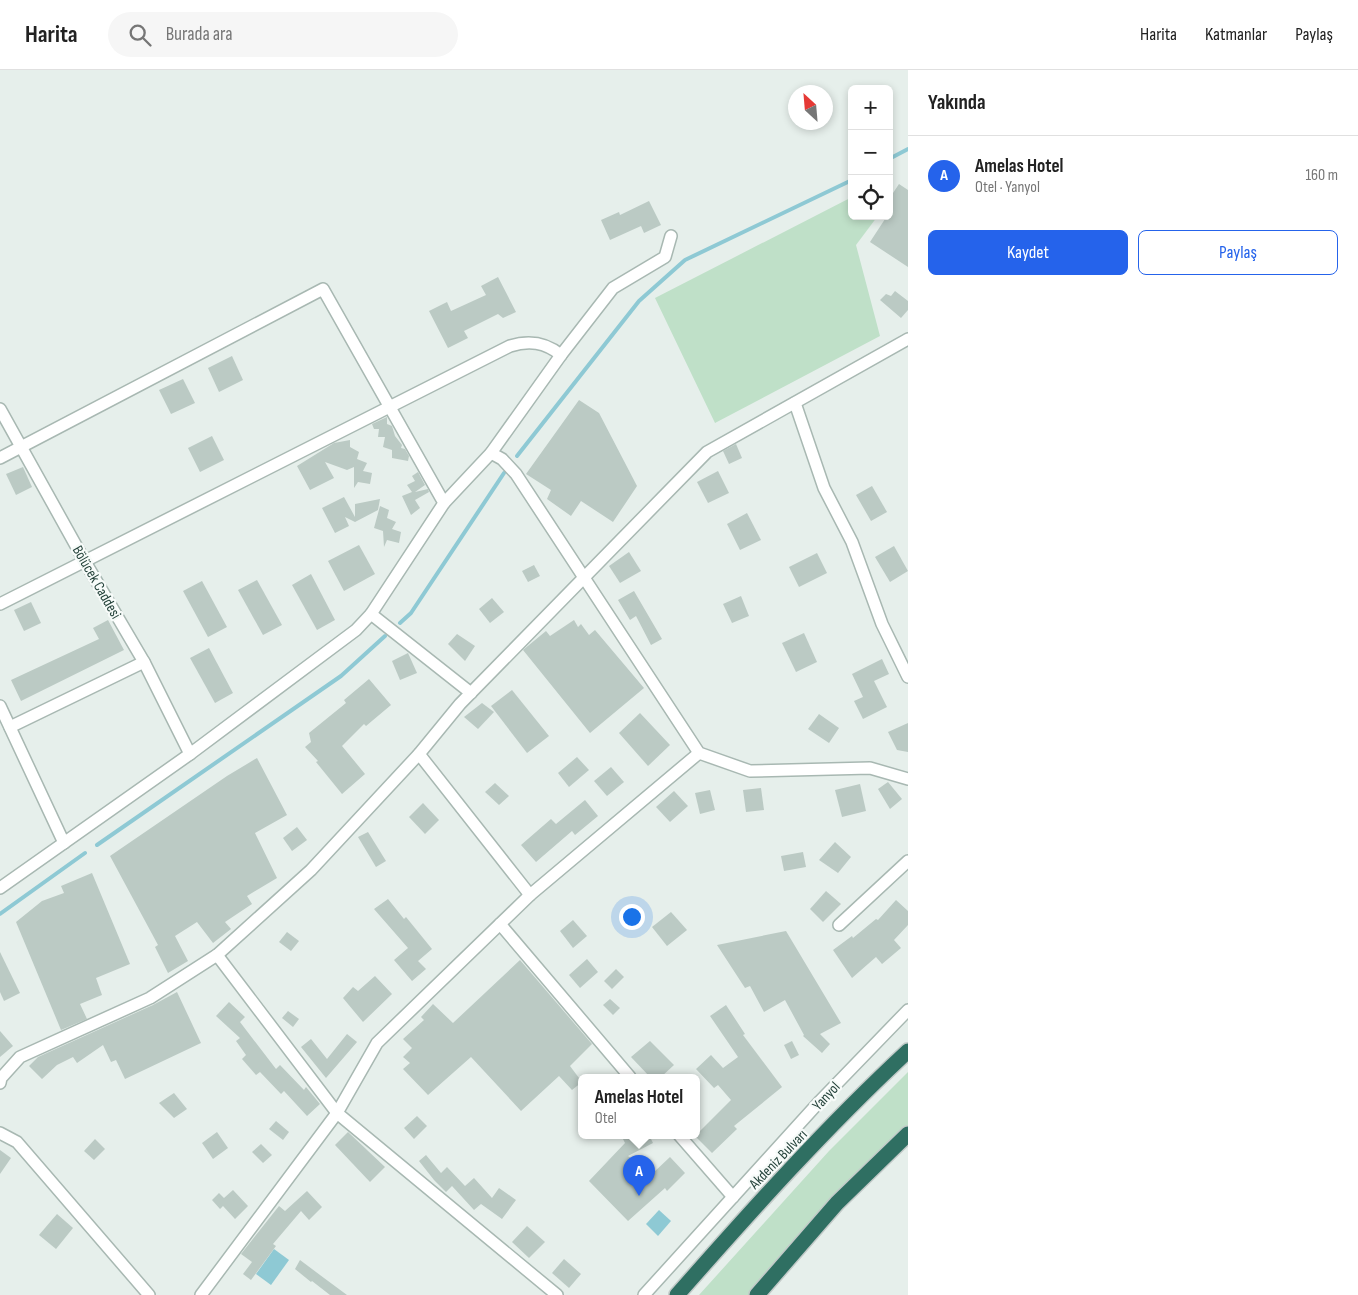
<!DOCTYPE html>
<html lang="tr">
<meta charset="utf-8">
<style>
body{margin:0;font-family:"Sofia Sans Condensed",sans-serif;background:#f6f6f6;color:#222}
.controls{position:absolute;right:15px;top:15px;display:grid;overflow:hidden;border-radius:8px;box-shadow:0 2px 8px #0003}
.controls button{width:45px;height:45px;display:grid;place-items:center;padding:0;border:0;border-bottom:1px solid #e0e0e0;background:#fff;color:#222;font:25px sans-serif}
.compass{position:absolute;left:788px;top:15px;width:45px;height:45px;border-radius:50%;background:#fff;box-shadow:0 2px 8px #0003;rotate:334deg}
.you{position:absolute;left:631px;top:846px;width:18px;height:18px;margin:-12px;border:4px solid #fff;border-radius:50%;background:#1a73e8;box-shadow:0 0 0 8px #1a73e833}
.badge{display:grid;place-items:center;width:32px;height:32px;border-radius:50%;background:#2563eb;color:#fff;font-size:16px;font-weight:700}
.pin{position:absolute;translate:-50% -41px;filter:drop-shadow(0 1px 2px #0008)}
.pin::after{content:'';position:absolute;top:26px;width:18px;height:15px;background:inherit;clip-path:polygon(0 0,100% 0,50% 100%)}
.popup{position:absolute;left:578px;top:1004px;width:122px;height:65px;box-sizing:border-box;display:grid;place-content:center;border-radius:8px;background:#fff;filter:drop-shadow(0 1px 4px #0005);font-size:16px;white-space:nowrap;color:#767676}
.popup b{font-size:19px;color:#222}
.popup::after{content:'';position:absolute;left:50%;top:100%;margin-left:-10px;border:10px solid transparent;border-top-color:#fff}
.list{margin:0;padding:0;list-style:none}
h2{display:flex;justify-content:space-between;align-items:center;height:65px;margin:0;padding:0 20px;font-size:21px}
h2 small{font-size:16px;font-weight:400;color:#767676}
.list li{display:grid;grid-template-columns:32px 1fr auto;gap:15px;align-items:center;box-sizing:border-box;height:80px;padding:0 20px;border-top:1px solid #e0e0e0}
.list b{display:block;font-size:19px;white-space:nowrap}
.list p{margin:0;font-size:16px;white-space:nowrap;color:#767676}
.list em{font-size:16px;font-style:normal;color:#767676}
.actions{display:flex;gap:10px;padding:15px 20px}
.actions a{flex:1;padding:11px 0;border:1px solid #2563eb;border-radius:8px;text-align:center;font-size:18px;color:#2563eb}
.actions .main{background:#2563eb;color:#fff}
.icon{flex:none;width:28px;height:28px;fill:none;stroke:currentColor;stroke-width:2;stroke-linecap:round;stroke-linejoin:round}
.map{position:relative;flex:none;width:908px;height:1225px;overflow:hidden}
header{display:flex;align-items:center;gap:30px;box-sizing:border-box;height:70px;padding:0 25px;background:#fff;border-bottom:1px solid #e0e0e0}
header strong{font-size:24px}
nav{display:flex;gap:28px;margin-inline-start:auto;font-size:18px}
.search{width:350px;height:45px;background:#f6f6f6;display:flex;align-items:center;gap:12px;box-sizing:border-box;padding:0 18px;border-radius:28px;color:#767676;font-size:19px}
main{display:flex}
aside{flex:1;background:#fff}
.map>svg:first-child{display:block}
</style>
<header>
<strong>Harita</strong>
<div class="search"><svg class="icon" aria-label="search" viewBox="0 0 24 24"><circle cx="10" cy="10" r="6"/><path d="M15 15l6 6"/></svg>Burada ara</div>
<nav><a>Harita</a><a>Katmanlar</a><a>Paylaş</a></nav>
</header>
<main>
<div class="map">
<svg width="908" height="1225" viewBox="0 0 908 1225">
<rect width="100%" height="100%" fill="#e6efeb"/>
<g fill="#bfe0c8">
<polygon points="852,127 852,146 877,147 856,175 880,266 715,353 655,228"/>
<polygon points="908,1002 908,1055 818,1146 749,1225 699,1225 829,1081"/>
</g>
<g fill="#8ec9d4">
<polygon points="659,1140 671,1151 658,1166 646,1154"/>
<polygon points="274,1179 289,1190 271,1215 256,1204"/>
</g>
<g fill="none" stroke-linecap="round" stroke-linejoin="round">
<g stroke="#8ec9d4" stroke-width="4">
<polyline points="889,89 908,79"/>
<polyline points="517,386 639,231 685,190 852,110"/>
<polyline points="400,553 411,543 504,403"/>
<polyline points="97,775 341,606 385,566"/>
<polyline points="0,844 85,783"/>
</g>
</g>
<g fill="#bbcac4">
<polygon points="899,114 908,120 908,197 870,172 887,146 889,146 889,129"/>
<polygon points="649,131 661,155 644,163 641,156 610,170 601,150 619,142 620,145"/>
<polygon points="498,207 516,242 503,248 498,244 464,261 468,268 448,278 429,241 447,232 451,241 486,225 481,216"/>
<polygon points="895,221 908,231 908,240 901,248 880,230 886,224 891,226"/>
<polygon points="232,286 243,310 219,322 208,298"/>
<polygon points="183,309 195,333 171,344 159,320"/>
<polygon points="579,330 599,343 637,416 613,452 581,431 571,446 547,429 551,420 526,404"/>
<polygon points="387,347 387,354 392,356 395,366 402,375 401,378 405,379 409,386 408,391 392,388 392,380 383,377 385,367 378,367 379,359 374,359 372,354"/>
<polygon points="212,366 224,390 200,402 188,378"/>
<polygon points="350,370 350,377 359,382 357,389 367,393 363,401 372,403 370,414 358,412 354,418 354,397 347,400 325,392 334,408 310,420 297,396 334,373"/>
<polygon points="736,374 742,388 729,394 723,381"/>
<polygon points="23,397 32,417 16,425 6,404"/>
<polygon points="718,401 729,423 708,433 697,412"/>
<polygon points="418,402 425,415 415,422 428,419 429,422 415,430 420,438 411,445 402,426 412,422 407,415 415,411 412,406"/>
<polygon points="872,416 887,442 871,451 856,425"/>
<polygon points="344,427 355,447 355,434 380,429 378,440 355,452 345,447 349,456 335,463 322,438"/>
<polygon points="380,436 389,440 387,448 396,452 392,459 401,462 399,473 387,470 384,477 383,461 374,458"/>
<polygon points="747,443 761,470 740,480 727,454"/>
<polygon points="359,475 375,504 344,521 328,491"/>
<polygon points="894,476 908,501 890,512 875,487"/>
<polygon points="629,482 641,501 620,513 609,496"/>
<polygon points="817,483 827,503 799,517 789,497"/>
<polygon points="534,495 540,506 528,512 522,501"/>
<polygon points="311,504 335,550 317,560 292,515"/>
<polygon points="257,510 282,555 263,565 238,520"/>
<polygon points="202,511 227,557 208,567 183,521"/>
<polygon points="634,521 662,569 651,575 636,546 630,550 618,530"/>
<polygon points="741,526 749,546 732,553 723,534"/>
<polygon points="492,528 504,542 490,553 479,539"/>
<polygon points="31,532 41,553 24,561 14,540"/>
<polygon points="108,550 124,580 21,631 11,610 99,569 93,558"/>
<polygon points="574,550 578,557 581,554 589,565 595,560 644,618 590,663 523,580 546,561 550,566"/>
<polygon points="804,563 817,592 796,602 782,573"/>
<polygon points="457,564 475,576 465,591 448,574"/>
<polygon points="209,578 233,623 215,633 190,588"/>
<polygon points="408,583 417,603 400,610 392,591"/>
<polygon points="882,589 889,604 874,611 887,637 863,649 854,631 863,627 852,604"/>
<polygon points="369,609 391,635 366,656 364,654 342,676 365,704 342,724 316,692 318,691 305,677 311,672 309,663 346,633 344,630"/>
<polygon points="512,620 549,666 527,683 491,636"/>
<polygon points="482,633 494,642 478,659 464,647"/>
<polygon points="640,643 670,675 648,696 619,663"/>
<polygon points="819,644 839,658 829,673 808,659"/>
<polygon points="908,653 908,682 897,680 888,662"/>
<polygon points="577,687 589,700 569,717 558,703"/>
<polygon points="257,688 287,745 255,763 277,808 247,826 252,834 225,852 231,859 213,873 197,852 175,866 188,891 168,903 155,877 158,875 110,786 227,706"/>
<polygon points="611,697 624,712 607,726 594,711"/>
<polygon points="888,712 902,729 890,739 878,719"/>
<polygon points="495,713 509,726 499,735 485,722"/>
<polygon points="860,714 866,741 842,747 835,720"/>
<polygon points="761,718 764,740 746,742 743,720"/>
<polygon points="710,720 715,740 700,744 695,723"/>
<polygon points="674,721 688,736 670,752 656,737"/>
<polygon points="585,730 598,746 575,765 572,761 536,792 521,775 551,749 556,754"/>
<polygon points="423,733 439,750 425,764 409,747"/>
<polygon points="297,757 307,770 292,781 283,768"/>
<polygon points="368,762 386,791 376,797 358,767"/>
<polygon points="835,772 851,787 838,803 819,790"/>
<polygon points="803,782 806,797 784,801 781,786"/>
<polygon points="92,803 130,894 96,908 102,925 80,934 87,949 61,960 16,852 42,831 64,823 61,816"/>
<polygon points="826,821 841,834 823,852 810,839"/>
<polygon points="388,829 404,849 406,847 432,879 418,891 426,899 412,911 394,890 408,878 374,839"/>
<polygon points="896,830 908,841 908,855 894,870 901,878 882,894 876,887 852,908 833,880 852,866 853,868 876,849 878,850"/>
<polygon points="671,842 687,860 667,876 652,857"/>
<polygon points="573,850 587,866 573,878 560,861"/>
<polygon points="786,861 841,953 820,964 830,974 822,983 803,966 804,965 785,930 764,942 750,916 745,918 717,875"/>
<polygon points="287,862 299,871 291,881 279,872"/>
<polygon points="0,882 20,923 4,931 0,922"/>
<polygon points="587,889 598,902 580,918 569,905"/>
<polygon points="520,890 592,974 570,996 582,1012 572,1020 559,1006 521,1041 471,987 428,1025 403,999 410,993 403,987 412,978 403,969 424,950 421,947 433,934 453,953"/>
<polygon points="616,899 624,907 612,919 604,911"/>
<polygon points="375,906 392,924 363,952 343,928 353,917 358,921"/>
<polygon points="177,922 201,973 125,1009 116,990 111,992 103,975 77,993 73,987 57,995 42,1009 29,996 38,987 153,935"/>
<polygon points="610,929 620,938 613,945 603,935"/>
<polygon points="229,932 245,947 240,952 276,999 280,995 304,1020 306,1017 320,1034 307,1046 284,1021 281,1024 260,1002 256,1005 242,989 246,985 236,971 240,968 216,946"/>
<polygon points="726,935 745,964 743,965 782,1017 734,1056 737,1059 712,1083 695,1066 731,1030 718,1015 714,1018 696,999 711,985 723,998 738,987 710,946"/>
<polygon points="288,941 299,949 293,957 282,948"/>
<polygon points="0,961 13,976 0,987"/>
<polygon points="347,964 357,972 326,1008 301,977 311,969 327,989"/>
<polygon points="650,971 674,995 661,1007 650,1007 631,987"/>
<polygon points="792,971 799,985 791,989 784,975"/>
<polygon points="174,1023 187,1039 174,1048 159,1033"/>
<polygon points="417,1046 427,1056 414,1069 404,1058"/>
<polygon points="276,1051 289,1062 283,1070 269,1059"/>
<polygon points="217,1062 228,1078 213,1089 202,1073"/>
<polygon points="348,1062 385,1097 370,1112 335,1075"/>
<polygon points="621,1065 649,1065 653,1073 628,1086 652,1104 670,1087 685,1103 667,1121 665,1118 628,1151 589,1111 625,1073"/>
<polygon points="95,1069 105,1079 94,1090 84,1081"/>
<polygon points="261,1074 272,1085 263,1093 252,1082"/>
<polygon points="0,1080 11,1088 0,1104"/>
<polygon points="426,1085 441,1103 447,1097 465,1116 474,1108 492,1128 499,1118 516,1130 502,1149 481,1134 474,1140 452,1116 446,1122 434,1110 419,1091"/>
<polygon points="233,1120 248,1136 235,1149 223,1136 220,1139 212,1130 219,1123 224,1128"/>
<polygon points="307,1121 322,1137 309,1150 301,1141 273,1174 276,1176 251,1210 243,1204 252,1192 241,1184 279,1136 285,1141"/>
<polygon points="57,1144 73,1158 56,1179 39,1165"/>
<polygon points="527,1156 545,1172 529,1188 512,1172"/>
<polygon points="564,1189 581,1204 569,1218 552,1203"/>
<polygon points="300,1190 324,1208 347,1225 330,1225 312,1211 311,1212 295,1199"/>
</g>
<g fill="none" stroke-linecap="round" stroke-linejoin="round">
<defs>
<g id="street">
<polyline points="795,333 824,418 852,472 882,554 908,607"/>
<polyline points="0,339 84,490 144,592 190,684"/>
<polyline points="491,383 502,389 516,404 699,683 750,701 870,698 908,709"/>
<polyline points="0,388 323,219 444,433 371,544 356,560 190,684 0,818"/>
<polyline points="444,433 491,383 561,285 613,218 665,187 671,166"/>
<path d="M0,534L510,276C529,270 545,272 561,285"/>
<polyline points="371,544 471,623"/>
<polyline points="0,636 64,773"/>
<polyline points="10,657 144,592"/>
<polyline points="419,684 530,825"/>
<polyline points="500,854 630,1007"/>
<polyline points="839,855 908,791"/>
<polyline points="217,885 337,1043 557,1225"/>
<polyline points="0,1013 1,1008 20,987 150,928 217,885 311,800 419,684 460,634 707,382 908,269"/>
<polyline points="0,1063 17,1072 149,1225"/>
<polyline points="679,1065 733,1127"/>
<polyline points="201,1225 337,1043 377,973 530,825 699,683"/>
<polyline points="644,1225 820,1031 908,940"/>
</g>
<g id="highway">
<path d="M677,1225C751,1141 826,1057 908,981"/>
<polyline points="757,1225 837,1133 908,1064"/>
</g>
</defs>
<use href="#street" stroke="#a8b8b2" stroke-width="14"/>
<use href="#highway" stroke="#c2cac8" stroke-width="18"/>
<use href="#street" stroke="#fff" stroke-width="11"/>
<use href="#highway" stroke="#2f6f62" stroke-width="15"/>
</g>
<g text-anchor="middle" stroke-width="4.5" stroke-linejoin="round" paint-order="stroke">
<g font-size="15" fill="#24423a" stroke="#f7fbf9">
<text transform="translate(97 512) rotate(60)" y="5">Bölücek Caddesi</text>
<text transform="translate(826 1026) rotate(-47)" y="5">Yanyol</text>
<text transform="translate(778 1089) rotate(-46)" y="5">Akdeniz Bulvarı</text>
</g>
</g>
</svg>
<div class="controls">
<button>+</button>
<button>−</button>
<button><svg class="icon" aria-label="locate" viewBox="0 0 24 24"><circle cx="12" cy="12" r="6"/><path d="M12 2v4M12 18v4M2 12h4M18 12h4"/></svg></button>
</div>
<svg class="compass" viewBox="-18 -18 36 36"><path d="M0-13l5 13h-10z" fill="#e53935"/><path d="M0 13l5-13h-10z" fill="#767676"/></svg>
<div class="you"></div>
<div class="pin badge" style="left:639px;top:1126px">A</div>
<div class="popup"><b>Amelas Hotel</b>Otel</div>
</div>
<aside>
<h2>Yakında<small></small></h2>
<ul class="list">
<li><span class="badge">A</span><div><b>Amelas Hotel</b><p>Otel · Yanyol</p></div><em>160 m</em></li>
</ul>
<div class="actions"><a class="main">Kaydet</a><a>Paylaş</a></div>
</aside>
</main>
